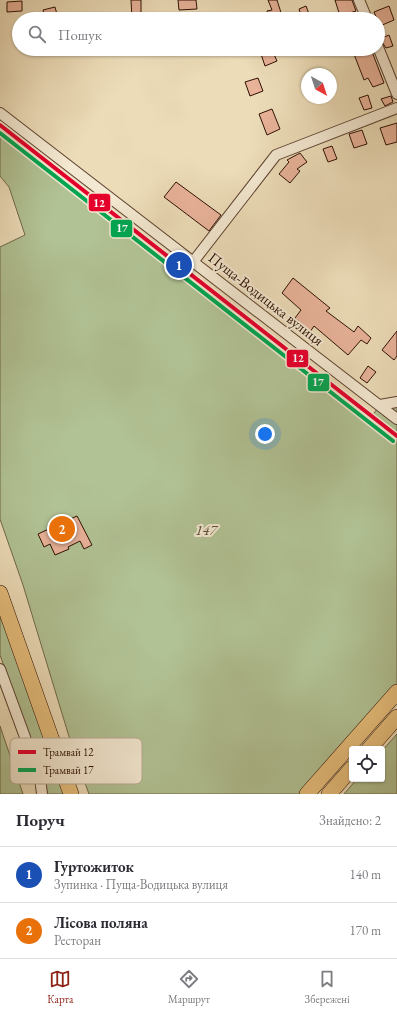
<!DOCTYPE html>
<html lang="uk">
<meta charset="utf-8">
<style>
body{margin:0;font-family:"EB Garamond",serif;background:#f7f7f7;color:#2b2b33}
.controls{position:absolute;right:12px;bottom:12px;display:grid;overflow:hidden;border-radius:4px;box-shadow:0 1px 3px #0004}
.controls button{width:36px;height:36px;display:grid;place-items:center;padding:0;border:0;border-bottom:1px solid #e1e1e2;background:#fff;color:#2b2b33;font:20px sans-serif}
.compass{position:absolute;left:301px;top:68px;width:36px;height:36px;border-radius:50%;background:#fff;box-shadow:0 1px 3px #0004;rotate:141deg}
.you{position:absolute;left:265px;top:434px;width:14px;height:14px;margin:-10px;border:3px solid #fff;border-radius:50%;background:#1a73e8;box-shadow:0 0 0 6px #1a73e833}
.badge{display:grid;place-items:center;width:26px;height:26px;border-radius:50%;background:#8f2418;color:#fff;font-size:13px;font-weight:700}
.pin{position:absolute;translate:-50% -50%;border:2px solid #fff;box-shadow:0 1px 4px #0006}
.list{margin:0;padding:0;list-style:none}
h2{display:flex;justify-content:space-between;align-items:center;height:52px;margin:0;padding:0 16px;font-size:17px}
h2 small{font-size:13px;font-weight:400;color:#7c7c81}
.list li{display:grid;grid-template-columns:26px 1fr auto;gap:12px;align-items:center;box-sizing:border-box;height:56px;padding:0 16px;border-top:1px solid #e1e1e2}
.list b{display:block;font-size:15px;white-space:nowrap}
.list p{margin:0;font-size:13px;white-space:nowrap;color:#7c7c81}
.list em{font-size:13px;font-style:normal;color:#7c7c81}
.icon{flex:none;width:22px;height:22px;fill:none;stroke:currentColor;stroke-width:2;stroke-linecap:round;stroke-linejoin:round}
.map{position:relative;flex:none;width:397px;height:794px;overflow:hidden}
.search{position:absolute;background:#fff;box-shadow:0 1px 3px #0004;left:12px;right:12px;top:12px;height:44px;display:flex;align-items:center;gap:10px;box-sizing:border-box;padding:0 14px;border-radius:22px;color:#7c7c81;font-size:15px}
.sheet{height:164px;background:#fff}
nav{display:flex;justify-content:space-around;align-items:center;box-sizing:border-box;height:56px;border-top:1px solid #e1e1e2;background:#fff;font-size:11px;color:#7c7c81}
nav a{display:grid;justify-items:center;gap:2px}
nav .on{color:#8f2418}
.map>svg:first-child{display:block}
</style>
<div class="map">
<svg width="397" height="794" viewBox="0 0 397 794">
<rect width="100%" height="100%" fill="#ecdcb8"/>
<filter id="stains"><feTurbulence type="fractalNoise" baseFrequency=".005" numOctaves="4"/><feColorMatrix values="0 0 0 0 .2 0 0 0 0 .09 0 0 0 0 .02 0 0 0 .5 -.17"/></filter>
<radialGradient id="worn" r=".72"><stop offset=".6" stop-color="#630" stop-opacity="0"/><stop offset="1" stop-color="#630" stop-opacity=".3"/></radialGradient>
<g fill="#b1c294" stroke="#6f684b">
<polygon points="0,125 372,416 380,405 397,402 397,692 307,794 89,794 74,753 23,585 0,519 0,247 25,235 9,187 0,176"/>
<polygon points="0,607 64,794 46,794 44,778 0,655"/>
<polygon points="0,726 23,794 0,794"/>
<polygon points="397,734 397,794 344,794 357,779 382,779 382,751"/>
</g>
<g fill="#e9b39a" stroke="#2d0f02">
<polygon points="131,0 141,0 141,19 132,19"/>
<polygon points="178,0 196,0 197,9 179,10"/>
<polygon points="268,0 277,0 283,19 269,19 267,11 272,10"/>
<polygon points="335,0 352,0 356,11 340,16"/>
<polygon points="22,1 22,11 7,12 7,2"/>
<polygon points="306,6 311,19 283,19 300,12 299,9"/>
<polygon points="389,6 394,20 380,26 374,12"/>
<polygon points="55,7 58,18 45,19 43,10"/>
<polygon points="389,35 393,46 386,48 380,39"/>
<polygon points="352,49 371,49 384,83 373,87 368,78 364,80"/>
<polygon points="272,50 277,61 265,66 261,54"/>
<polygon points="258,78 263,91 250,96 245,82"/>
<polygon points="368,95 372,108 364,110 359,98"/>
<polygon points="391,96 393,102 385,106 381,99"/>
<polygon points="272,109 280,129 267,135 259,114"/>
<polygon points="397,123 397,142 386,145 380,128"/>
<polygon points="362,130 367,144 354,148 349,134"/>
<polygon points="332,146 337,159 328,162 323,149"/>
<polygon points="300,153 307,162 297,169 300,171 290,183 279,174 289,162 287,160"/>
<polygon points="176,182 221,215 209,231 164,197"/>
<polygon points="293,278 330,308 326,311 354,332 358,326 371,338 367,344 361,340 348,355 314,326 310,332 295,318 301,310 282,293"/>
<polygon points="397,331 397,356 394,360 382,350"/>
<polygon points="368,366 376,372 367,383 360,378"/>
<polygon points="77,516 92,545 84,549 80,541 68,547 69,549 55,555 50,544 44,547 38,534"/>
</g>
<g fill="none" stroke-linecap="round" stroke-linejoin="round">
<defs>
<g id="minor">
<polyline points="359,0 367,19"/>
<polyline points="378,47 397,94"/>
<polyline points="0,113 397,419"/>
<polyline points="193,262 276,155 397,108"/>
<polyline points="380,405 397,402"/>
<polyline points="0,669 40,778 42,794"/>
</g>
<g id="primary">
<polyline points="0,593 71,794"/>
<polyline points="369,749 397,717"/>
<polyline points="307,794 397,692"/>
<polyline points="329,794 352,768"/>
</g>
</defs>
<use href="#minor" stroke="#5d4230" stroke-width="12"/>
<use href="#primary" stroke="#2d0f02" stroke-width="16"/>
<use href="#minor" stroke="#f3e8d1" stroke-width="10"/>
<use href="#primary" stroke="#e6be7c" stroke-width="15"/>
<defs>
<polyline id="tram-1" points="0,125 397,436"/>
<polyline id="tram-2" points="0,133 393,441"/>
</defs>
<use href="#tram-1" stroke="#f3e8d1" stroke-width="7"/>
<use href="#tram-2" stroke="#f3e8d1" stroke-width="7"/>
<use href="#tram-1" stroke="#e4002b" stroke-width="4"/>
<use href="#tram-2" stroke="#00a651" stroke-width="4"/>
</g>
<g text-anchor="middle" stroke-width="4" stroke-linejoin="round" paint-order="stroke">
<g font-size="15" fill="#2d0f02" stroke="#f3e8d1">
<text transform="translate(266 299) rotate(38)" y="5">Пуща-Водицька вулиця</text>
</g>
<g font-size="15" font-style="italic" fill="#5b4e35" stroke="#f3e8d1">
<text x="206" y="535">147</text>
</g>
</g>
<rect x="10" y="738" width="132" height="46" rx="6" fill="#f3e8d1" stroke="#b8a793" stroke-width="1"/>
<rect x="18" y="750" width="18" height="4" fill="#e4002b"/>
<rect x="18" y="768" width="18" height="4" fill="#00a651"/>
<g font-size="11" fill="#2d0f02">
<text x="43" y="756">Трамвай 12</text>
<text x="43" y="774">Трамвай 17</text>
</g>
<g stroke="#f3e8d1" stroke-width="1.5">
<rect x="88" y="193" width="23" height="19" rx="4" fill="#e4002b"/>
<rect x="110" y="219" width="23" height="19" rx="4" fill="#00a651"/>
<rect x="286" y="349" width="23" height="19" rx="4" fill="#e4002b"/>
<rect x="307" y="373" width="23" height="19" rx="4" fill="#00a651"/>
</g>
<g font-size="11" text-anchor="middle" font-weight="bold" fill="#fff">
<text x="99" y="207">12</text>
<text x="122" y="232">17</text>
<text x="298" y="362">12</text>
<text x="318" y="386">17</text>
</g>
<rect width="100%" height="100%" filter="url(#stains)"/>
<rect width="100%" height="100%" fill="url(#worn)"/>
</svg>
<div class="controls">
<button><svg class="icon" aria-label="locate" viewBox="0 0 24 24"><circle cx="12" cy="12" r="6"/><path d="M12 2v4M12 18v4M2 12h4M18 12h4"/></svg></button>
</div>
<svg class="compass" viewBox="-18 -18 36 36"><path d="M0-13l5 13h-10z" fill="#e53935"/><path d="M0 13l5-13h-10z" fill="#7c7c81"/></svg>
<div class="you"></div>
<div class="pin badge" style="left:179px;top:265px;background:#1a4fb4">1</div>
<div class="pin badge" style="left:62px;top:529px;background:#e8710a">2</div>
<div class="search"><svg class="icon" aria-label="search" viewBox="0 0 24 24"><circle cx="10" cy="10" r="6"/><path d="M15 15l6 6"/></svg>Пошук</div>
</div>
<section class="sheet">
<h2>Поруч<small>Знайдено: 2</small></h2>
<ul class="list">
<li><span class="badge" style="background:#1a4fb4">1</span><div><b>Гуртожиток</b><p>Зупинка · Пуща-Водицька вулиця</p></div><em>140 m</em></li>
<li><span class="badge" style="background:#e8710a">2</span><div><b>Лісова поляна</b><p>Ресторан</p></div><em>170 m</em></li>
</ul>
</section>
<nav>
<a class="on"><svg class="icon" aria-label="map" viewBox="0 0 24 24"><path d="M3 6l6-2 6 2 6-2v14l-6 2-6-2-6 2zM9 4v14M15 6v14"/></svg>Карта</a>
<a><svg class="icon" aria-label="directions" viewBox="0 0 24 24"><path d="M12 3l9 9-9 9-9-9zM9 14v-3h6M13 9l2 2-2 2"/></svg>Маршрут</a>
<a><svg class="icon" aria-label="saved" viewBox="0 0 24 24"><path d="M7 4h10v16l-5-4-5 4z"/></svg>Збережені</a>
</nav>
